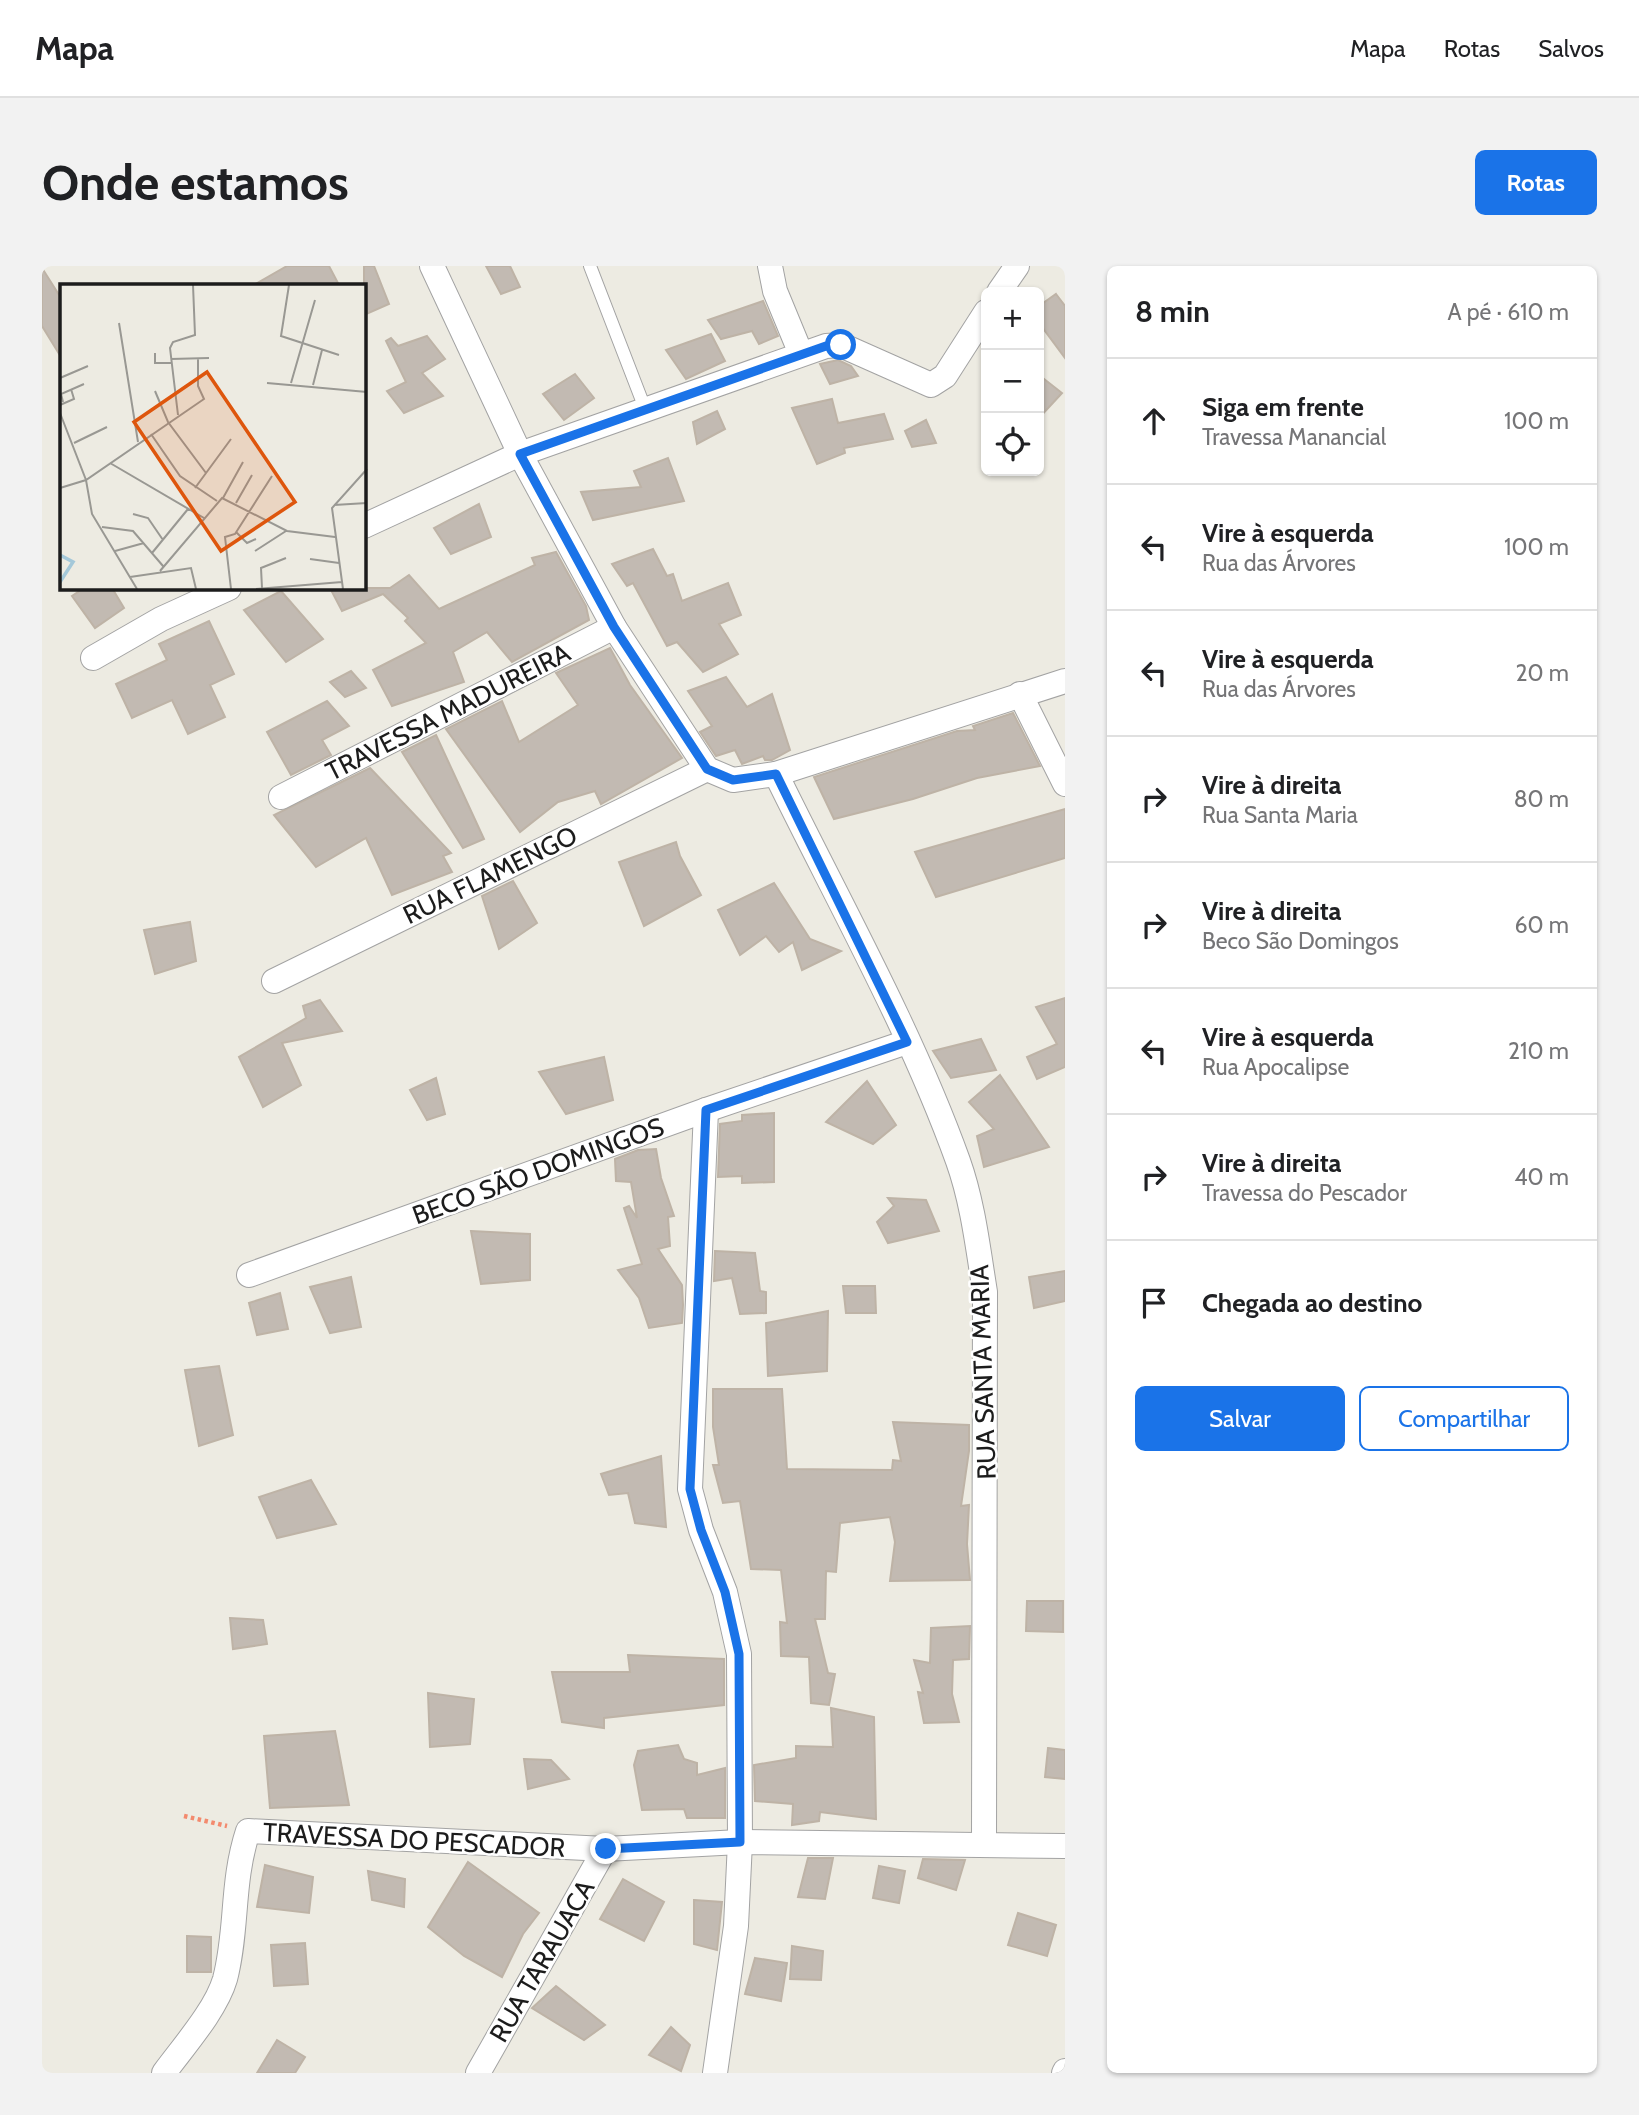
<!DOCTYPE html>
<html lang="pt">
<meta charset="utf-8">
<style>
body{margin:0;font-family:Cabin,sans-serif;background:#f2f2f2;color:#202124}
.controls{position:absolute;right:21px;top:21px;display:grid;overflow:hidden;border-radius:10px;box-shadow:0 2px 5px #0004}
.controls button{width:63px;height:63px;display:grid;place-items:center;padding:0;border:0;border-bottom:2px solid #e0e0e0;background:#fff;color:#202124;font:35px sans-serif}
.stop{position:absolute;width:21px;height:21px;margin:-16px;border:5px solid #1a73e8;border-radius:50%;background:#fff}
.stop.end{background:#1a73e8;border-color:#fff;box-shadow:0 2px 7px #0008}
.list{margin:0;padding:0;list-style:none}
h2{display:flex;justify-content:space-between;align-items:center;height:91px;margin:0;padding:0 28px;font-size:30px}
h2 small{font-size:23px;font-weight:400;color:#757577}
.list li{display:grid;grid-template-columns:46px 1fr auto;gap:21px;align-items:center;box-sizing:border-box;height:126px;padding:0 28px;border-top:2px solid #e0e0e0}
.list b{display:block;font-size:26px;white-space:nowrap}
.list p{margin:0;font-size:23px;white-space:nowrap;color:#757577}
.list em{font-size:23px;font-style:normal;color:#757577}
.actions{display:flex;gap:14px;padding:21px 28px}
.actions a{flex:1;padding:16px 0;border:2px solid #1a73e8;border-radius:10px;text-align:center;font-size:24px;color:#1a73e8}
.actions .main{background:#1a73e8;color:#fff}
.icon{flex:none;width:38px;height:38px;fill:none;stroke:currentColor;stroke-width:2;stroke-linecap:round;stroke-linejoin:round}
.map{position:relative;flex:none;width:1023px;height:1807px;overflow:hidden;border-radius:10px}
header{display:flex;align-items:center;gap:42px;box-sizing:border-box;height:98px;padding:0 35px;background:#fff;border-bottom:2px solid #e0e0e0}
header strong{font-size:33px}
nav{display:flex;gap:38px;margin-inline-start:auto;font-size:24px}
.intro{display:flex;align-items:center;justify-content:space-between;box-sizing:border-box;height:168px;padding:0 42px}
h1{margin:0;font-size:49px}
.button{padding:18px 32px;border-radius:10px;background:#1a73e8;color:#fff;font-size:24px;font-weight:700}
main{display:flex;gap:42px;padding:0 42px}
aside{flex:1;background:#fff;border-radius:10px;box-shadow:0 2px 5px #0004}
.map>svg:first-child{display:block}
</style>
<header>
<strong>Mapa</strong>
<nav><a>Mapa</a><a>Rotas</a><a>Salvos</a></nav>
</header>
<div class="intro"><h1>Onde estamos</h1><a class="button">Rotas</a></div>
<main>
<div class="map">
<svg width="1023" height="1807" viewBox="0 0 1023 1807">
<rect width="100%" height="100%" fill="#edebe2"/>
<g fill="#c2bab2" stroke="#beb3a6" stroke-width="2">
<polygon points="245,0 287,0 297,19 212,19"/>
<polygon points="322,0 332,0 347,38 322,49"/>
<polygon points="444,0 468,0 478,21 459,28"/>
<polygon points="0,2 19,32 19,91 0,60"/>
<polygon points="1014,28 1023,40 1023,92 997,57 997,40"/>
<polygon points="721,35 736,70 717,78 710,65 679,73 666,54"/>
<polygon points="669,68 683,95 644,113 624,84"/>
<polygon points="385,70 403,93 380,107 401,130 362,147 345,125 364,116 344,75 349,72 356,80"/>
<polygon points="796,94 809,100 816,110 788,118 778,98"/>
<polygon points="533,108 552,132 522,154 501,128"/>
<polygon points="997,109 1020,127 997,152"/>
<polygon points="790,133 796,157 842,148 851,173 802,182 803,187 775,198 750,142"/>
<polygon points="675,145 683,163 655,178 651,156"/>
<polygon points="884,154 894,177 870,181 863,165"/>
<polygon points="626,192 642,235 551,254 539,226 599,221 592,205"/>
<polygon points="437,238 449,271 409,288 392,262"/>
<polygon points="611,283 625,310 631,308 640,335 686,317 699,349 677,358 696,388 661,406 635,376 625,380 591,317 585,320 570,298"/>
<polygon points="514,286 544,340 547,354 470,396 445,366 411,386 422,416 350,440 331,404 384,377 363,355 366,352 341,328 300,345 288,322 348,322 367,309 397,343 493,299 490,292"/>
<polygon points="42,322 70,322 82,342 53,362 30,330"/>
<polygon points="239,325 281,373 244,396 202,344"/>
<polygon points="167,355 192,408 168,419 183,451 146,468 130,434 90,452 74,418 125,394 117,378"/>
<polygon points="568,382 588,419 640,492 559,538 553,525 516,536 478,566 404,463 460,435 477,476 536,439 514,407"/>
<polygon points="309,405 324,422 303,431 288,416"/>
<polygon points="684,411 705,441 730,428 748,484 730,494 723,494 721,490 700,498 693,484 674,490 658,466 670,460 646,425"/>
<polygon points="285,435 307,460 280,474 289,489 249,509 225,466"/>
<polygon points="971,447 998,500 935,512 871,533 792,553 772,511 915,465 933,464 931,460"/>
<polygon points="394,469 442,573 421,582 360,486"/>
<polygon points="328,502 409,587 401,590 410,606 350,629 324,572 274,601 232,549"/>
<polygon points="1023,543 1023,592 894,631 873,586"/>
<polygon points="634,576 638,590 659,629 602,660 577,596"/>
<polygon points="471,615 495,657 457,683 440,630"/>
<polygon points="732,617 768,673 799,685 760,704 751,676 737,686 724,670 698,689 676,644"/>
<polygon points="148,656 154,695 113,708 102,664"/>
<polygon points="1023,732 1023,801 995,813 985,791 1015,778 994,741"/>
<polygon points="278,734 300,765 240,777 259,819 221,841 197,791 264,752 261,740"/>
<polygon points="939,773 954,804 909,812 891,785"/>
<polygon points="562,791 571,834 524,848 497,806"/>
<polygon points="958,809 1007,881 942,901 935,870 952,863 927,836"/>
<polygon points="394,812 403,848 385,854 368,824"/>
<polygon points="825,815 854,859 831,878 784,856"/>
<polygon points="732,847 732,916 700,917 700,910 676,911 678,858 700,855 700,849"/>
<polygon points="614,883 619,912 632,950 626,951 628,980 616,983 640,1019 641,1039 640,1057 607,1062 597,1032 576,1004 600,998 582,942 587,940 595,952 589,916 574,915 573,893 596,884"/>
<polygon points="846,932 884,934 897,965 846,977 835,956 852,940"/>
<polygon points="429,965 488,968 488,1014 439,1018"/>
<polygon points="673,985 713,987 718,1025 724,1026 724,1047 698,1048 690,1012 672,1015"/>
<polygon points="1023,1005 1023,1035 992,1042 987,1011"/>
<polygon points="309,1011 319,1061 288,1067 268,1021"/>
<polygon points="801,1020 833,1020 834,1047 804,1047"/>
<polygon points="238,1027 246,1063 215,1069 207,1037"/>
<polygon points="786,1045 785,1105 726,1110 724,1057"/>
<polygon points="177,1100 191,1169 157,1180 143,1104"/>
<polygon points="671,1123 740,1123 745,1203 850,1204 851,1194 859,1195 851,1156 927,1159 927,1185 919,1240 927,1239 925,1278 928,1314 848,1315 853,1276 848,1251 798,1257 794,1306 784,1305 783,1353 773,1353 786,1407 793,1408 787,1439 769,1437 767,1391 739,1390 738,1356 745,1357 739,1304 709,1303 698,1235 681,1237 671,1199 677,1199 671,1161"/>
<polygon points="619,1190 624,1261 593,1257 586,1227 567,1229 559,1208"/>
<polygon points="269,1214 294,1258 235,1272 217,1231"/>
<polygon points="985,1335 1021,1335 1021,1366 984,1365"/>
<polygon points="188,1352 221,1354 225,1378 191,1383"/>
<polygon points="928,1360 927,1393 911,1394 910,1428 917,1456 882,1457 876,1426 881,1427 872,1394 888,1397 889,1362"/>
<polygon points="586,1389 682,1393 682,1439 562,1452 562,1462 520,1456 510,1406 588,1406"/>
<polygon points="386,1427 432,1433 428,1478 388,1481"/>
<polygon points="789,1442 832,1451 834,1553 778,1546 777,1555 750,1559 751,1538 713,1535 712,1499 754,1492 754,1480 791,1481"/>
<polygon points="293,1465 307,1539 228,1542 222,1470"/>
<polygon points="636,1479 642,1493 655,1497 655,1509 683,1502 683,1552 645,1552 642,1543 600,1544 592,1499 596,1485"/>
<polygon points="1006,1482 1023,1484 1023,1513 1003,1511"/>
<polygon points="482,1493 509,1494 527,1513 486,1523"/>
<polygon points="766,1592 791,1592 783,1633 756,1631"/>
<polygon points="881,1593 923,1594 914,1624 876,1612"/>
<polygon points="426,1596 497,1647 481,1668 460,1711 422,1690 386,1661"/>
<polygon points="223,1599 271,1611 267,1647 215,1641"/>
<polygon points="837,1600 863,1605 857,1637 831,1632"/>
<polygon points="326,1605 363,1613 362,1641 330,1634"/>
<polygon points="581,1613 622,1636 602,1675 558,1653"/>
<polygon points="652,1634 680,1636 675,1684 652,1678"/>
<polygon points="976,1647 1014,1659 1005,1690 966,1679"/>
<polygon points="145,1670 169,1671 169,1706 145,1706"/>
<polygon points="263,1677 266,1718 232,1720 229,1679"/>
<polygon points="750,1680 781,1685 779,1714 748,1713"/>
<polygon points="713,1692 745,1697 739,1735 703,1728"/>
<polygon points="514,1720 563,1759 542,1774 490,1742"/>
<polygon points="629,1761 648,1779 639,1805 607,1789"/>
<polygon points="235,1774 263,1791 253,1807 215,1807"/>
</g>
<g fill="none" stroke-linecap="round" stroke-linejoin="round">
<defs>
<polyline id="lane" points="548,0 604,145"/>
<g id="street">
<polyline points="390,0 478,188 572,361 665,503 691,514 734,508 1023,415"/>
<polyline points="728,0 733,25 759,88"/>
<polyline points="957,26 975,0"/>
<polyline points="322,260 478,188 784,80 799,79 889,119 903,110 944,46"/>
<polyline points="51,392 119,353 187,322"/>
<polyline points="978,428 1023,518"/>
<path d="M734,508C796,635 868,762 916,895C931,937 936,983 943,1026L942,1578"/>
<polyline points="239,531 572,361"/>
<polyline points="232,715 665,503"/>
<polyline points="664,844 648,1223 659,1264 683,1326 697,1388 698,1576 694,1660 673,1807"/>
<polyline points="207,1009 664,844 865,776"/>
<path d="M122,1807C141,1781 174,1744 183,1713C196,1663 189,1617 206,1565L563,1583L698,1576L1023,1580"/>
<polyline points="436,1807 563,1583"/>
<polyline points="1022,1807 1023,1805"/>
</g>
</defs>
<use href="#lane" stroke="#a3a3a3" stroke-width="14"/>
<use href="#street" stroke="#a3a3a3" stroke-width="26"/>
<polyline stroke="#f38a6e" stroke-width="4.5" stroke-dasharray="3.5 3.5" stroke-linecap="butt" points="142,1550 185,1560"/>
<use href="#lane" stroke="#fff" stroke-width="12"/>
<use href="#street" stroke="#fff" stroke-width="24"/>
</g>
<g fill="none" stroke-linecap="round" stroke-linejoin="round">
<polyline stroke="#1a73e8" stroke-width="9" points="564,1583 698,1576 697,1388 683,1326 659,1264 648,1223 664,844 865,776 734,508 691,514 665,503 572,361 478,188 784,80 799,79"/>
</g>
<g text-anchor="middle" stroke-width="5" stroke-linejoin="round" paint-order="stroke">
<g font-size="26" fill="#1c1c1c" stroke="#fff">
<text transform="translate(406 446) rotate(-27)" y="9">TRAVESSA MADUREIRA</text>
<text transform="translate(448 609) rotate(-26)" y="9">RUA FLAMENGO</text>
<text transform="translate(496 905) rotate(-20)" y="9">BECO SÃO DOMINGOS</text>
<text transform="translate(941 1106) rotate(-92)" y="9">RUA SANTA MARIA</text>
<text transform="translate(372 1574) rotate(3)" y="9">TRAVESSA DO PESCADOR</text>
<text transform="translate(500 1695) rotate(-60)" y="9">RUA TARAUACA</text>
</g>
</g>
<g transform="translate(18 18)">
<rect width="306" height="306" fill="#edebe2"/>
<path fill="none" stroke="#a4c8d9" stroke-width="3.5" d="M0,271L13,278L0,298"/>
<path fill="none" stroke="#999893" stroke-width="2" d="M229,1L221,52L279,71M59,39L78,158M95,69V79H112M111,75L149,74M0,94L28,82M207,99L307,108M231,99L255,16M253,101L262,66M95,107L108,138L146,189M3,118L1,110L24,100M0,121L14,115L11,105M0,129L26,196L32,230L77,305M118,131L110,64L113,58L135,51L133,1M91,150L120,192L157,217M14,159L47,143M50,179L144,234M0,204L26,196L144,115L138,102V75M135,204L171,155M163,214L183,178M176,219L192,191M274,221L307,219M73,230L88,234L103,256M42,243L73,247L103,282M176,248L187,259L196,255M55,267L84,259M195,267L226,247M92,269L128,225M250,275L279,279M100,287L162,214L227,247L275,253M70,293L131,284L136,305M202,304L201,284L226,274M171,305L165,253L175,250L212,192M196,305L282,298M283,305L272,224L307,185"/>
<path fill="#de560d" fill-opacity="0.15" stroke="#de560d" stroke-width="3.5" d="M147,88L235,218L161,267L74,138Z"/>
<rect width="306" height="306" fill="none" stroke="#1c1c1c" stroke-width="3.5"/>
</g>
</svg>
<div class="controls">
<button>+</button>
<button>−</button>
<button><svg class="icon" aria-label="locate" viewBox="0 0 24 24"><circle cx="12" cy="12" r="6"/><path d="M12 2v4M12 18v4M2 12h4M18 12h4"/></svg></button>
</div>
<div class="stop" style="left:799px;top:79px"></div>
<div class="stop end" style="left:564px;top:1583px"></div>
</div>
<aside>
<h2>8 min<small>A pé · 610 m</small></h2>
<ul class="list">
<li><svg class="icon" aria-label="ahead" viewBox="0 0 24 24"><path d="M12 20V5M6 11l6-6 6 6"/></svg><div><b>Siga em frente</b><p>Travessa Manancial</p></div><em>100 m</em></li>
<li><svg class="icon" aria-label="left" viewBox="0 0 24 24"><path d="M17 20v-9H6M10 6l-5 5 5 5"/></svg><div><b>Vire à esquerda</b><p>Rua das Árvores</p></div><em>100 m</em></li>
<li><svg class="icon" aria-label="left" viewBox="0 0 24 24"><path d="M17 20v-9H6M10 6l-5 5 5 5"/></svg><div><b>Vire à esquerda</b><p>Rua das Árvores</p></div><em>20 m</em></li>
<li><svg class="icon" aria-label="right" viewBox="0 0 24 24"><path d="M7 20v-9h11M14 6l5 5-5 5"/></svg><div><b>Vire à direita</b><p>Rua Santa Maria</p></div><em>80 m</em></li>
<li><svg class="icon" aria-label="right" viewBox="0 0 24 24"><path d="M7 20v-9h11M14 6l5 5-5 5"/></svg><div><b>Vire à direita</b><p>Beco São Domingos</p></div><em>60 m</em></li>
<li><svg class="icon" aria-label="left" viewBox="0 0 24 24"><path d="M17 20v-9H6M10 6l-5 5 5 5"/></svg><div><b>Vire à esquerda</b><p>Rua Apocalipse</p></div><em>210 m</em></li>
<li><svg class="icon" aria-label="right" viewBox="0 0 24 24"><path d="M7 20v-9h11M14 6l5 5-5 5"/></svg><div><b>Vire à direita</b><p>Travessa do Pescador</p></div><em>40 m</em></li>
<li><svg class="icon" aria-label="arrive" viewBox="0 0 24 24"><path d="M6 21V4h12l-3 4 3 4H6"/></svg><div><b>Chegada ao destino</b></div></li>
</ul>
<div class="actions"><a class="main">Salvar</a><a>Compartilhar</a></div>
</aside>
</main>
